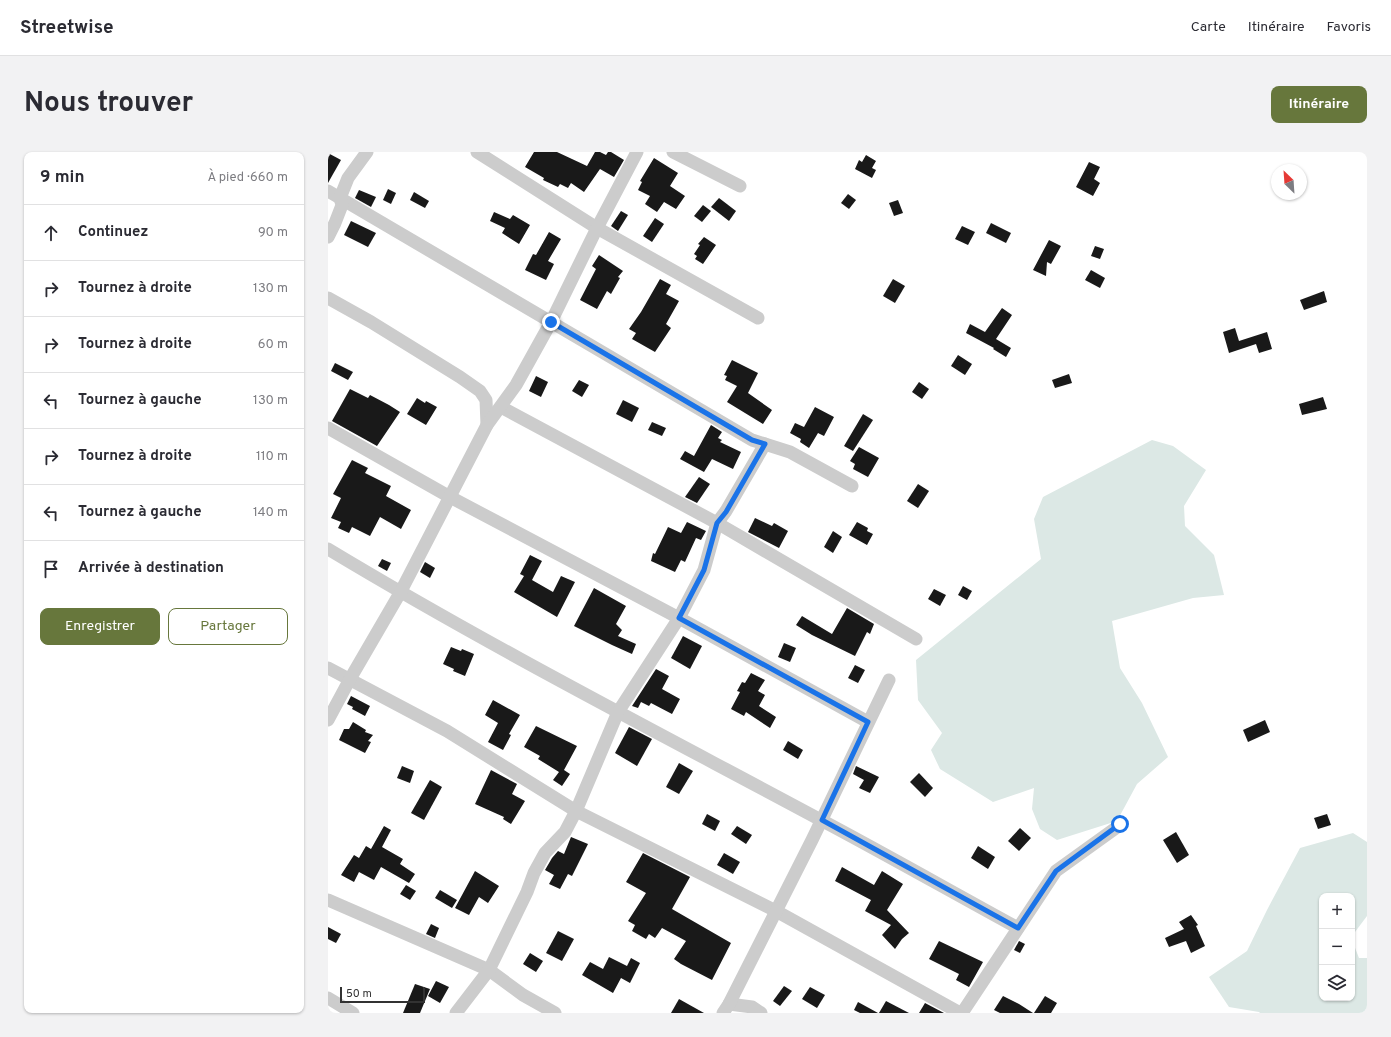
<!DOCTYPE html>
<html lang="fr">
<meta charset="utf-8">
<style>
body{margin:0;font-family:Overpass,sans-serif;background:#f2f2f3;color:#2b2b33}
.controls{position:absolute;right:12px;bottom:12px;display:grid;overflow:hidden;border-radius:8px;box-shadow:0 1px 3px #0004}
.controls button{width:36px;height:36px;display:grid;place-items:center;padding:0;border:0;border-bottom:1px solid #e1e1e2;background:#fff;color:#2b2b33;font:20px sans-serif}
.compass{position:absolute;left:943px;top:12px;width:36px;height:36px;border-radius:50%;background:#fff;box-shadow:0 1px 3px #0004;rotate:335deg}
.scale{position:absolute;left:12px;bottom:10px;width:85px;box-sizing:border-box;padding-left:4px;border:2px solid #323232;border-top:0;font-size:11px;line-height:14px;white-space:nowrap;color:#323232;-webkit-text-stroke:3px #fff;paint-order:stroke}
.stop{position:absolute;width:12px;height:12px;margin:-9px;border:3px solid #1a73e8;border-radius:50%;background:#fff}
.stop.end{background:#1a73e8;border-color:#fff;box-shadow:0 1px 4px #0008}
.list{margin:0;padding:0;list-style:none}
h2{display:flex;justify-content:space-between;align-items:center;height:52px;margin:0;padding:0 16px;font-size:17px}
h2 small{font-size:13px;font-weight:400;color:#7c7c81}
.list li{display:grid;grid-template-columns:26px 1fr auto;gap:12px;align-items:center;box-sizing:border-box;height:56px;padding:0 16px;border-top:1px solid #e1e1e2}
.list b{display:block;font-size:15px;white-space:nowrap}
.list em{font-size:13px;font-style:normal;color:#7c7c81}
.actions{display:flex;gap:8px;padding:12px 16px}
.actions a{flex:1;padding:9px 0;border:1px solid #67773c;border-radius:8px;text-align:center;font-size:14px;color:#67773c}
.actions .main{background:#67773c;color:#fff}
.icon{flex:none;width:22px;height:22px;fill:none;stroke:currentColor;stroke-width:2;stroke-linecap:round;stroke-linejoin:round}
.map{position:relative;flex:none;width:1039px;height:861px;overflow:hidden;border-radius:8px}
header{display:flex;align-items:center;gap:24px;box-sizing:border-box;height:56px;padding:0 20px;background:#fff;border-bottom:1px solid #e1e1e2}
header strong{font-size:19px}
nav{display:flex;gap:22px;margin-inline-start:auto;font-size:14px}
.intro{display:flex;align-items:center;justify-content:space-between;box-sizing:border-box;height:96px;padding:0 24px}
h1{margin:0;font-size:28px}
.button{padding:10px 18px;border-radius:8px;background:#67773c;color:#fff;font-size:14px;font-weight:700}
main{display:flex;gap:24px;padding:0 24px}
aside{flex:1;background:#fff;border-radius:8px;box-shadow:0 1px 3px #0004}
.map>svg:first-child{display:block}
</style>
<header>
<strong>Streetwise</strong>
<nav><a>Carte</a><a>Itinéraire</a><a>Favoris</a></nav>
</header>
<div class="intro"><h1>Nous trouver</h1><a class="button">Itinéraire</a></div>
<main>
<aside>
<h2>9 min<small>À pied · 660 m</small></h2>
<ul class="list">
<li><svg class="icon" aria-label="ahead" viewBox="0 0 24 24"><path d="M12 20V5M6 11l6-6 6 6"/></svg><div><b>Continuez</b></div><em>90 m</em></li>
<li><svg class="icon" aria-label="right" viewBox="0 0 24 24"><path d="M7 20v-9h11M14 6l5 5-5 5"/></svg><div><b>Tournez à droite</b></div><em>130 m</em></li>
<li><svg class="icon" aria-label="right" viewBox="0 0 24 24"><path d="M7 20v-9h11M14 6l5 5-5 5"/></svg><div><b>Tournez à droite</b></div><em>60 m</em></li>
<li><svg class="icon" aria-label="left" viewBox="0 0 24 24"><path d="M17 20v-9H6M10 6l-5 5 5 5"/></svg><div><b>Tournez à gauche</b></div><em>130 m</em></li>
<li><svg class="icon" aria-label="right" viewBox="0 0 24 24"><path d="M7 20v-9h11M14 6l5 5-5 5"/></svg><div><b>Tournez à droite</b></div><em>110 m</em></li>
<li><svg class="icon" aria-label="left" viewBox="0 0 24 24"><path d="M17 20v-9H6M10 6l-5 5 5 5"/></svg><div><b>Tournez à gauche</b></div><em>140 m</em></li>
<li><svg class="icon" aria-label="arrive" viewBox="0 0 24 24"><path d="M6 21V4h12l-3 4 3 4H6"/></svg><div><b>Arrivée à destination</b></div></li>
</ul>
<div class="actions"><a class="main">Enregistrer</a><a>Partager</a></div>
</aside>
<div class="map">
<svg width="1039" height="861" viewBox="0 0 1039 861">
<rect width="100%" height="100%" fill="#fff"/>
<g fill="#dce8e5">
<polygon points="824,288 845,294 878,318 856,354 857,374 886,403 896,443 865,446 784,469 792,516 814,551 840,605 809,632 789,669 729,688 712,677 704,657 706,636 665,650 612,617 603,598 614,581 590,548 588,508 713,407 706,367 715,345"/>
<polygon points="1025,681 1039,690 1039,764 1024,784 1024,744 994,744 994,846 1024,846 1024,788 1031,806 1039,806 1039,861 932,861 931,860 901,855 881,825 919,799 939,758 972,696"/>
</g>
<g fill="#191919">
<polygon points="206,0 229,0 259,14 267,0 272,0 278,3 280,0 283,0 296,8 286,25 272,17 256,40 243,31 240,36 232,32 230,35 215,28 216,26 197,15"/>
<polygon points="0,1 13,8 0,31"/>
<polygon points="538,3 548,9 544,16 548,18 544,26 527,17 531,8 534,10"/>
<polygon points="326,6 350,21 342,34 357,44 348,57 336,50 329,60 317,52 322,44 310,38 314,30 312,29"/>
<polygon points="761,10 772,15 766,27 772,31 765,44 748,35"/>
<polygon points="60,37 68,41 63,52 55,48"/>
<polygon points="31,38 48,45 43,55 27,46"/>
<polygon points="86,40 101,49 97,56 82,48"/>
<polygon points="520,42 528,48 521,57 513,51"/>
<polygon points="391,46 408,59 401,69 383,55"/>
<polygon points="570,48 575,61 566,64 561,51"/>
<polygon points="375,53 383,59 374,70 366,64"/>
<polygon points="293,59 300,63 290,79 283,74"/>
<polygon points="166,60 182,67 185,63 202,73 191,92 174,81 177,76 162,69"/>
<polygon points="327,66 336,72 324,90 315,84"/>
<polygon points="23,69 48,81 40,95 16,83"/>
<polygon points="663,71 683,81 678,91 658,81"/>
<polygon points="634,74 647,80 640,93 627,87"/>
<polygon points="221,80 233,87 220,109 226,112 218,128 197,118 205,102 208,103"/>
<polygon points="376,85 388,93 375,112 367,107 369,104 366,102 372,93 370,92"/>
<polygon points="721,88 733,94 723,112 719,110 718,124 705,118"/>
<polygon points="767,94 776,97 772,107 763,104"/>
<polygon points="271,103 295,119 290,125 292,126 283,142 279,139 269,157 252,148 268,117 264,114"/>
<polygon points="763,118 777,126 772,136 757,128"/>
<polygon points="332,127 343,133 338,142 351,149 338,172 343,176 327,200 304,187 308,181 301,177 313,160"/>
<polygon points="565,127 577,134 567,151 555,144"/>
<polygon points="996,139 999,150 976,158 972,148"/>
<polygon points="674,156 684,163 668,187 683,196 678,205 665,197 666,196 638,181 642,172 657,180"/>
<polygon points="907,176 911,189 939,180 944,197 931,201 928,192 901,201 895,180"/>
<polygon points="630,203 644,212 637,223 623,214"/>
<polygon points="404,208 430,221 420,241 444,258 435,272 399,250 409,234 397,228 399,224 396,223"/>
<polygon points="7,211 25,220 20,228 3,219"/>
<polygon points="741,222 744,231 727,236 724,228"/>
<polygon points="208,224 220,230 213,245 201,239"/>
<polygon points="251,228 261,233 254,245 244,239"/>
<polygon points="591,230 601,237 594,247 584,240"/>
<polygon points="22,237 40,246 42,243 61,253 72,260 49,294 4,269"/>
<polygon points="995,245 999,257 974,263 971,252"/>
<polygon points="89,246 97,251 98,249 109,255 98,273 79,262"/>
<polygon points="295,248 311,256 304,270 288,262"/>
<polygon points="487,255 506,265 496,284 490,281 481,296 472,290 473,287 462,281 467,271 476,275"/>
<polygon points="535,262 545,268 525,299 516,294"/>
<polygon points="324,270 338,276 334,284 320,278"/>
<polygon points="383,273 394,280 390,286 394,288 392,290 413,300 405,317 384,307 376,320 352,307 357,299 366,304"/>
<polygon points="531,295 551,306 540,325 525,317 527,312 522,309"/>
<polygon points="24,308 40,316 37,321 63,334 58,344 83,358 73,377 52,365 42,384 24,375 21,381 10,376 13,370 3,366 13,346 5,342"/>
<polygon points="371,325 382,332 369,351 357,345"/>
<polygon points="590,332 601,339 590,356 579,349"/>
<polygon points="427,366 444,374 446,371 460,379 451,396 420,380"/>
<polygon points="359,370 378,379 373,388 368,386 357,410 353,408 347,420 323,409 325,401 327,402 340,375 353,381"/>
<polygon points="529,370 540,376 539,379 545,382 539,393 521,383"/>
<polygon points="505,379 514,385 505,401 496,395"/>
<polygon points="202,403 214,409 204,428 225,440 233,424 247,430 229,465 186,440 196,424 192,422"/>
<polygon points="54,407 63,411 59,419 50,414"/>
<polygon points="97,410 107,416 102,426 92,420"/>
<polygon points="635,434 644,439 639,448 630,443"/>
<polygon points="266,436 298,454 288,472 294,478 290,484 308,492 304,502 284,493 246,474"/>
<polygon points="606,437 618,443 612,454 600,447"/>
<polygon points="519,456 546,472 542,482 539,480 527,504 484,483 468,473 474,464 504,482"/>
<polygon points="355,484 374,494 362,517 343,506"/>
<polygon points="456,491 468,496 462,510 450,505"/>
<polygon points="123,495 133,499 134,497 146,502 137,524 125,519 126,517 115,512"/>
<polygon points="527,513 537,518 530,531 520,526"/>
<polygon points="328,517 341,524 334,537 352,547 344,562 323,551 321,554 313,550 310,556 304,554"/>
<polygon points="423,521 437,528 430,539 437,543 431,554 448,565 442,576 418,560 416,564 403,557 412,540 409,539 414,530 417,531"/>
<polygon points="23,544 42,554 37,564 24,557 25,555 19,552"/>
<polygon points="165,548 192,563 181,582 183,583 175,598 160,590 170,571 157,563"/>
<polygon points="937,568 942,580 920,590 915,578"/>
<polygon points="25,570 38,578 37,580 45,583 40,589 43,590 37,601 11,588 16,577 21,577"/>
<polygon points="208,574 249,594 236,618 242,622 234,634 225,628 231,620 210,607 212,604 196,595"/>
<polygon points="301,575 324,587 309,614 287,601"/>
<polygon points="460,589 475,598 470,607 455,598"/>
<polygon points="351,611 365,619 351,642 338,635"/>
<polygon points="74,614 86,619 82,631 69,626"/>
<polygon points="528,614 551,625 542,641 531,636 536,628 525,622"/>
<polygon points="163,618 189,632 184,642 197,649 183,672 175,667 176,665 147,652"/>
<polygon points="591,621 605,636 597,645 582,630"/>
<polygon points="102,628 114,635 96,668 83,661"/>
<polygon points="379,662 392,669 387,679 374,672"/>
<polygon points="999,662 1003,673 990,677 986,666"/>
<polygon points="56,674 63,678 54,695 75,707 72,712 87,722 81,731 53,715 46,728 31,720 26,730 13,723 26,703 31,706 38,694 43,697"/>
<polygon points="409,674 424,683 418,692 403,682"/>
<polygon points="692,676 703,686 691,699 680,689"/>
<polygon points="848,680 861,703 849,711 835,688"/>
<polygon points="243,685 260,692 244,724 240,722 232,737 221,732 226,723 217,718 224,706 230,699 236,702"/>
<polygon points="650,694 667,705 660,717 643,706"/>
<polygon points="315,701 362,725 344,757 403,791 384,828 353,812 346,807 358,789 334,776 327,786 321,782 318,787 304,779 307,773 300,769 318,741 298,730"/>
<polygon points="396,701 412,710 405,722 389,713"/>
<polygon points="514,715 546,733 554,719 575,732 559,758 581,781 574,787 567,797 554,783 563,773 537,759 543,748 507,729"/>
<polygon points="147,719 171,734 160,751 151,745 141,763 127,756"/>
<polygon points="78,733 88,739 82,748 72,742"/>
<polygon points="112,738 129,748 124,756 107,746"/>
<polygon points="863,763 870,773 868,774 877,794 863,801 858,789 841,795 837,786 856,777 851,770"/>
<polygon points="103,772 111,776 107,786 98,782"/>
<polygon points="0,775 13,782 8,791 0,787"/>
<polygon points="230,779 246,787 234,809 218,801"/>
<polygon points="611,789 655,810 641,835 628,828 631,822 601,807"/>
<polygon points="691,789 697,792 692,801 686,798"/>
<polygon points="202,801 215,809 208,820 195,812"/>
<polygon points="281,805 299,814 303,806 312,811 302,831 293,826 285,841 254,823 262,810 275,817"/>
<polygon points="108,829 121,835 112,851 100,844"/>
<polygon points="87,832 102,837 92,861 75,861"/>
<polygon points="456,834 464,839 452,854 445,849"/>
<polygon points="482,835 497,843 489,856 474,847"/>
<polygon points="675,844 691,852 705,861 672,861 666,858"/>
<polygon points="717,844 729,851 723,861 706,861"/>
<polygon points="351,847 376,861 343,861"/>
<polygon points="558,849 581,861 551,861"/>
<polygon points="530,850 550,861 532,861 526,858"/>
<polygon points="597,851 616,861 591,861"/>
</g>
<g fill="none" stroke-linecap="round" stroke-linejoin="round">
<g stroke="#ccc" stroke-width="13">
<polyline points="149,0 269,76 430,166"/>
<polyline points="345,0 412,34"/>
<polyline points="0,39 424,288 462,300 524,334"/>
<polyline points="0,85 7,71 14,53 12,46 20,26 39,0"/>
<polyline points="0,146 43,170 132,225 152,239 158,248 159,273"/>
<polyline points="173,255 389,371 588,487"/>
<polyline points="0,276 122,345 351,466 540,570"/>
<path d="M0,397C161,494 327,579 493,668C559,703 624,740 690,776"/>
<polyline points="0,516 119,579 248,659 448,759 632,861"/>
<polyline points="0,568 22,527 72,441 159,273 188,233 223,170 269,76 309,0"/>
<polyline points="0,748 161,818 195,843 227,861"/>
<polyline points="0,846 25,861"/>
<polyline points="401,852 424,855 433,861"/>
<polyline points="128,861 161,818 199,740 206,721 217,701 237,680 248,659 290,560 351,466 376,418 389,371 398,359 437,292"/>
<polyline points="395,861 401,852 484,688 561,528"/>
<polyline points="634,861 728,719 792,673"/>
</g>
</g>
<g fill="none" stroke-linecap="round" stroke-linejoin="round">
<polyline stroke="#1a73e8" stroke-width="5" points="223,170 424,288 437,292 398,360 389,371 376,418 351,466 540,570 494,668 690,776 728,719 792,672"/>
</g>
</svg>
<div class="controls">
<button>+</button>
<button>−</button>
<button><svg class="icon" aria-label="layers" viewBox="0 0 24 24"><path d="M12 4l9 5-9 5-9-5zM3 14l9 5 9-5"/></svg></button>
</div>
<svg class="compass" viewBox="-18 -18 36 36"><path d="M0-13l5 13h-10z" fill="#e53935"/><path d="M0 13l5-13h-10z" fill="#7c7c81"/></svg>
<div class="scale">50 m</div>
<div class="stop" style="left:792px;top:672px"></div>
<div class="stop end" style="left:223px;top:170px"></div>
</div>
</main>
